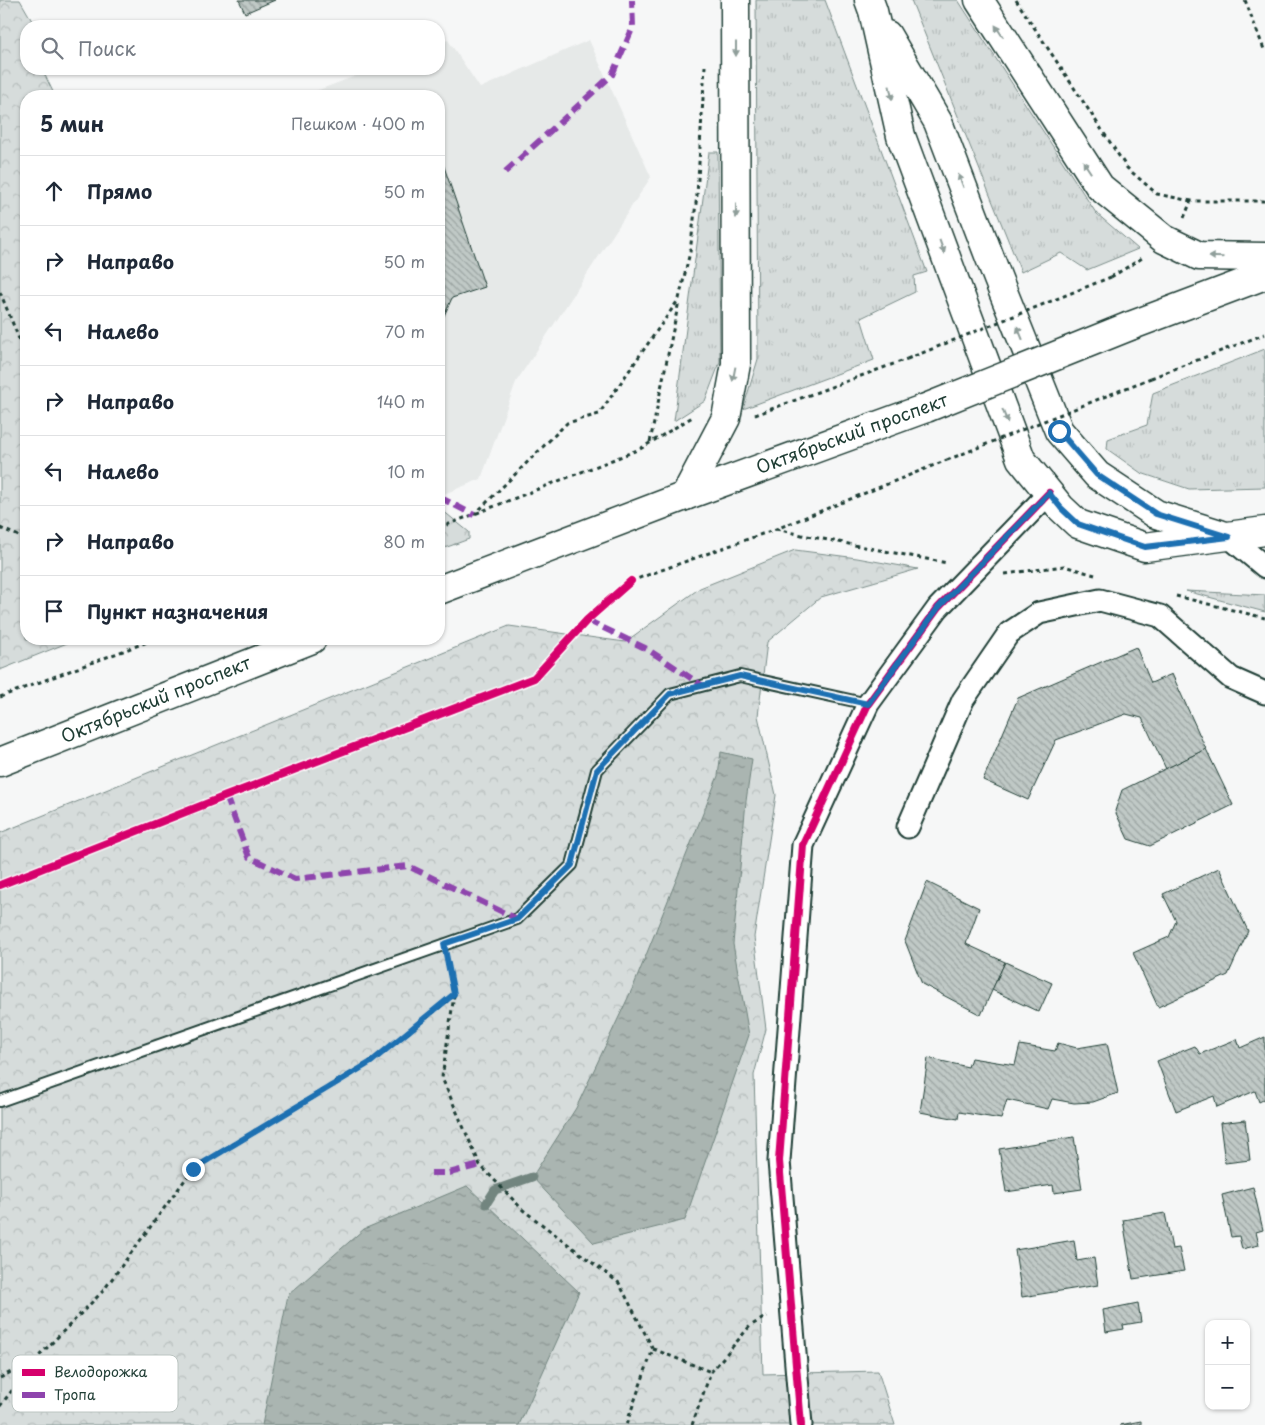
<!DOCTYPE html>
<html lang="ru">
<meta charset="utf-8">
<style>
body{margin:0;font-family:"Playpen Sans",sans-serif;background:#f6f6f7;color:#1f2937}
.controls{position:absolute;right:15px;bottom:15px;display:grid;overflow:hidden;border-radius:10px;box-shadow:0 1px 4px #0004}
.controls button{width:45px;height:45px;display:grid;place-items:center;padding:0;border:0;border-bottom:1px solid #e0e1e3;background:#fff;color:#1f2937;font:25px sans-serif}
.stop{position:absolute;width:15px;height:15px;margin:-11px;border:4px solid #1f6fb2;border-radius:50%;background:#fff}
.stop.end{background:#1f6fb2;border-color:#fff;box-shadow:0 1px 5px #0008}
.list{margin:0;padding:0;list-style:none}
h2{display:flex;justify-content:space-between;align-items:center;height:65px;margin:0;padding:0 20px;font-size:21px}
h2 small{font-size:16px;font-weight:400;color:#747a83}
.list li{display:grid;grid-template-columns:32px 1fr auto;gap:15px;align-items:center;box-sizing:border-box;height:70px;padding:0 20px;border-top:1px solid #e0e1e3}
.list b{display:block;font-size:19px;white-space:nowrap}
.list em{font-size:16px;font-style:normal;color:#747a83}
.icon{flex:none;width:28px;height:28px;fill:none;stroke:currentColor;stroke-width:2;stroke-linecap:round;stroke-linejoin:round}
.map{position:relative;flex:none;width:1265px;height:1425px;overflow:hidden}
.search{position:absolute;background:#fff;box-shadow:0 1px 4px #0004;left:20px;top:20px;width:425px;height:55px;display:flex;align-items:center;gap:12px;box-sizing:border-box;padding:0 18px;border-radius:20px;color:#747a83;font-size:19px}
.panel{position:absolute;background:#fff;box-shadow:0 1px 4px #0004;left:20px;top:90px;width:425px;height:555px;border-radius:20px}
.map>svg:first-child{display:block}
</style>
<div class="map">
<svg width="1265" height="1425" viewBox="0 0 1265 1425">
<defs>
<pattern id="grass-tufts" width="24" height="20" patternUnits="userSpaceOnUse" patternTransform="scale(1.25)"><rect width="24" height="20" fill="#d6dcdb"/><path d="M3 7l-1-3M5 7V3M7 7l1-3M15 17l-1-3M17 17v-4M19 17l1-3" fill="none" stroke="#b7bebd"/></pattern>
<pattern id="forest-crowns" width="20" height="18" patternUnits="userSpaceOnUse" patternTransform="scale(1.25)"><rect width="20" height="18" fill="#d6dcdb"/><path d="M2 6a3 3 0 1 1 6 0M12 15a3 3 0 1 1 6 0" fill="none" stroke="#b7bebd"/></pattern>
<pattern id="water-ripples" width="26" height="14" patternUnits="userSpaceOnUse" patternTransform="scale(1.25)"><rect width="26" height="14" fill="#aab5b1"/><path d="M2 4q2-2 4 0t4 0M15 11q2-2 4 0t4 0" fill="none" stroke="#8a9491"/></pattern>
<pattern id="building-back-hatch" width="6" height="6" patternUnits="userSpaceOnUse" patternTransform="scale(1.25)"><rect width="6" height="6" fill="#c0c9c6"/><path d="M-1 5l2 2M0 0l6 6M5-1l2 2" fill="none" stroke="#9ba4a2"/></pattern>
</defs>
<rect width="100%" height="100%" fill="#f6f7f7"/>
<filter id="ink" filterUnits="userSpaceOnUse"><feTurbulence type="fractalNoise" baseFrequency=".02" numOctaves="2"/><feDisplacementMap in="SourceGraphic" scale="10" xChannelSelector="R" yChannelSelector="G"/><feConvolveMatrix kernelMatrix="1 2 1 2 8 2 1 2 1" color-interpolation-filters="sRGB"/></filter>
<g filter="url(#ink)">
<polygon fill="#e6e9e8" points="448,40 480,88 589,40 651,177 516,382 481,479 439,496 439,96 303,96 374,69 439,69 439,44"/>
<g fill="url(#grass-tufts)" stroke="#7a8c88">
<polygon points="756,0 825,0 927,272 914,276 915,292 861,318 874,360 743,409 758,359"/>
<polygon points="911,0 958,0 1096,213 1138,249 1087,270 1061,253 1021,272"/>
<polygon points="709,152 718,152 720,362 705,401 674,421"/>
<polygon points="1265,349 1265,487 1189,489 1141,473 1107,449 1108,439 1147,425 1153,393"/>
<polygon points="1186,591 1265,595 1265,612"/>
</g>
<g fill="url(#forest-crowns)" stroke="#7a8c88">
<polygon points="0,0 20,0 35,26 26,26 26,69 42,69 55,96 26,96 26,639 77,639 0,670"/>
<polygon points="442,510 469,532 469,539 439,550 439,511"/>
<polygon points="795,550 857,558 918,569 821,597 767,642 758,716 776,795 754,937 766,1029 754,1075 763,1374 878,1371 895,1425 0,1425 0,833 509,626 625,642 700,588"/>
</g>
<g fill="url(#water-ripples)" stroke="#72857f">
<polygon points="721,752 752,759 746,801 733,944 749,1035 685,1220 594,1243 532,1177 576,1108 634,985 718,776"/>
<polygon points="467,1186 579,1292 519,1425 262,1425 288,1295 364,1229"/>
</g>
<g fill="none" stroke-linecap="round" stroke-linejoin="round">
<polyline stroke="#72857f" stroke-width="9" points="486,1204 495,1190 532,1177"/>
</g>
<g fill="url(#building-back-hatch)" stroke="#1f3d34">
<polygon points="239,0 275,0 245,13"/>
<polygon points="439,152 485,287 452,298 439,327"/>
<polygon points="1136,647 1151,683 1172,674 1206,749 1166,769 1142,718 1126,714 1056,740 1028,800 983,780 1018,698"/>
<polygon points="1206,749 1233,805 1150,846 1128,839 1115,811 1122,790"/>
<polygon points="1219,868 1248,931 1228,975 1158,1007 1133,953 1169,937 1176,921 1163,894"/>
<polygon points="927,882 979,908 966,944 1005,962 981,1015 922,984 905,941"/>
<polygon points="1005,962 1052,983 1039,1012 992,990"/>
<polygon points="1265,1037 1265,1099 1259,1102 1255,1091 1217,1107 1214,1096 1176,1111 1157,1061 1195,1046 1200,1054 1237,1039 1240,1048"/>
<polygon points="1058,1043 1077,1048 1107,1043 1118,1093 1093,1102 1074,1103 1052,1099 1048,1109 1007,1100 1001,1119 959,1112 958,1119 920,1112 928,1058 968,1067 971,1058 1015,1065 1020,1045 1055,1051"/>
<polygon points="1245,1120 1250,1160 1225,1163 1220,1123"/>
<polygon points="1074,1137 1082,1189 1054,1193 1053,1185 1006,1192 999,1149"/>
<polygon points="1253,1187 1263,1230 1256,1232 1259,1245 1242,1249 1239,1236 1231,1237 1222,1195"/>
<polygon points="1165,1213 1172,1249 1179,1248 1184,1271 1133,1279 1123,1220"/>
<polygon points="1074,1240 1077,1261 1094,1258 1098,1285 1022,1297 1015,1250"/>
<polygon points="1138,1303 1141,1322 1123,1325 1124,1329 1106,1332 1103,1310"/>
<polygon points="1141,1421 1141,1425 1120,1425"/>
</g>
<g fill="none" stroke-linecap="round" stroke-linejoin="round">
<defs>
<polyline id="lane" points="0,1101 517,919 572,865 597,770 670,694 740,676 868,704"/>
<g id="street">
<polyline points="1229,537 1265,567"/>
<polyline points="908,827 963,700 1009,633 1039,613 1100,600 1160,616 1231,678 1265,693"/>
<polyline points="801,1425 779,1161 803,845 868,704 938,608 1049,493"/>
</g>
<g id="secondary">
<polyline points="869,0 873,11 901,136 1021,459 1061,508 1078,524 1145,547 1265,531"/>
<polyline points="979,0 1100,187 1164,239 1199,256 1265,257"/>
<polyline points="887,35 938,122 998,279 1059,431 1097,475 1156,514 1220,534"/>
<polyline points="1130,326 1265,275"/>
<polyline points="685,496 726,418 736,364 735,0"/>
<polyline points="439,590 685,496 926,408"/>
<polyline points="0,762 312,639"/>
</g>
</defs>
<use href="#lane" stroke="#1f3d34" stroke-width="14"/>
<use href="#street" stroke="#1f3d34" stroke-width="25"/>
<use href="#secondary" stroke="#1f3d34" stroke-width="31"/>
<g stroke="#1f3d34" stroke-width="3" stroke-dasharray="4 4" stroke-linecap="butt">
<polyline points="1016,0 1127,168 1157,194 1191,201"/>
<polyline points="1245,0 1265,52"/>
<polyline points="1184,218 1191,201 1265,201"/>
<polyline points="1111,277 1144,257"/>
<polyline points="0,292 26,356"/>
<polyline points="1151,378 1265,334"/>
<polyline points="755,415 907,359"/>
<polyline points="650,442 679,301"/>
<polyline points="474,515 567,423 599,414 679,299 690,252 697,195 705,66"/>
<polyline points="0,528 26,539"/>
<polyline points="439,528 640,449 694,416"/>
<polyline points="776,529 802,535 947,563"/>
<polyline points="1005,574 1064,566 1095,575"/>
<polyline points="631,581 776,529 947,460"/>
<polyline points="1176,596 1265,618"/>
<polyline points="0,697 155,639"/>
<polyline points="448,963 454,995 442,1078 480,1165 523,1210 619,1283 653,1349 626,1425"/>
<polyline points="653,1349 711,1372"/>
<polyline points="0,1378 35,1359"/>
<polyline points="0,1406 38,1357 103,1291 193,1169 371,1062 454,995"/>
<polyline points="692,1425 711,1372 750,1326 767,1316"/>
</g>
<use href="#lane" stroke="#fff" stroke-width="10"/>
<use href="#street" stroke="#fff" stroke-width="21"/>
<use href="#secondary" stroke="#fff" stroke-width="28"/>
<defs>
<polyline id="secondary-bridge" points="926,408 1130,326"/>
</defs>
<use href="#secondary-bridge" stroke="#1f3d34" stroke-width="31" stroke-linecap="butt"/>
<g stroke="#1f3d34" stroke-width="3" stroke-dasharray="4 4" stroke-linecap="butt">
<polyline points="907,359 1111,277"/>
<polyline points="947,460 1151,378"/>
</g>
<use href="#secondary-bridge" stroke="#fff" stroke-width="28"/>
<g stroke="#8e44ad" stroke-width="6" stroke-dasharray="12 6" stroke-linecap="butt">
<polyline points="505,172 612,75 633,27 632,0"/>
<polyline points="439,497 474,515"/>
<polyline points="587,620 647,649 703,686"/>
<polyline points="226,796 249,857 295,879 408,866 517,919"/>
<polyline points="431,1173 449,1173 480,1165"/>
</g>
<defs>
<g id="cycleway">
<polyline points="0,885 226,796 534,678 587,620 631,581"/>
<polyline points="801,1425 779,1161 803,845 868,704 938,608 1049,493"/>
</g>
</defs>
<use href="#cycleway" stroke="#fff" stroke-width="11"/>
<use href="#cycleway" stroke="#d6006c" stroke-width="8"/>
</g>
<defs><path id="oneway-solid" d="M-6-.8H1V-3.2L6.5 0L1 3.2V.8H-6Z" transform="scale(1.25)"/></defs>
<g fill="#8f9e9a">
<use href="#oneway-solid" transform="translate(999 31) rotate(-123)"/>
<use href="#oneway-solid" transform="translate(736 49) rotate(90)"/>
<use href="#oneway-solid" transform="translate(891 93) rotate(78)"/>
<use href="#oneway-solid" transform="translate(1087 167) rotate(-123)"/>
<use href="#oneway-solid" transform="translate(961 181) rotate(-111)"/>
<use href="#oneway-solid" transform="translate(736 211) rotate(90)"/>
<use href="#oneway-solid" transform="translate(942 247) rotate(70)"/>
<use href="#oneway-solid" transform="translate(1216 257) rotate(-179)"/>
<use href="#oneway-solid" transform="translate(1020 333) rotate(-112)"/>
<use href="#oneway-solid" transform="translate(734 374) rotate(101)"/>
<use href="#oneway-solid" transform="translate(1005 416) rotate(69)"/>
</g>
</g>
<g fill="none" stroke-linecap="round" stroke-linejoin="round" filter="url(#ink)">
<polyline stroke="#1f6fb2" stroke-width="6" points="193,1169 371,1062 454,994 444,944 517,919 572,865 597,770 670,694 740,676 868,704 938,608 1049,493 1061,508 1078,524 1145,547 1229,537 1156,514 1097,475 1059,431"/>
</g>
<g text-anchor="middle" stroke-width="4" stroke-linejoin="round" paint-order="stroke">
<g font-size="18" fill="#1f3d34" stroke="#fff">
<text transform="translate(852 434) rotate(-20)" y="6">Октябрьский проспект</text>
<text transform="translate(156 700) rotate(-22)" y="6">Октябрьский проспект</text>
</g>
</g>
<rect x="12" y="1355" width="166" height="57" rx="8" fill="#fff" stroke="#bcc5c2" stroke-width="1"/>
<rect x="22" y="1369" width="23" height="7" fill="#d6006c"/>
<rect x="22" y="1392" width="23" height="6" fill="#8e44ad"/>
<g font-size="14" fill="#1f3d34">
<text x="54" y="1377">Велодорожка</text>
<text x="54" y="1400">Тропа</text>
</g>
</svg>
<div class="controls">
<button>+</button>
<button>−</button>
</div>
<div class="stop" style="left:1059px;top:431px"></div>
<div class="stop end" style="left:193px;top:1169px"></div>
<div class="search"><svg class="icon" aria-label="search" viewBox="0 0 24 24"><circle cx="10" cy="10" r="6"/><path d="M15 15l6 6"/></svg>Поиск</div>
<section class="panel">
<h2>5 мин<small>Пешком · 400 m</small></h2>
<ul class="list">
<li><svg class="icon" aria-label="ahead" viewBox="0 0 24 24"><path d="M12 20V5M6 11l6-6 6 6"/></svg><div><b>Прямо</b></div><em>50 m</em></li>
<li><svg class="icon" aria-label="right" viewBox="0 0 24 24"><path d="M7 20v-9h11M14 6l5 5-5 5"/></svg><div><b>Направо</b></div><em>50 m</em></li>
<li><svg class="icon" aria-label="left" viewBox="0 0 24 24"><path d="M17 20v-9H6M10 6l-5 5 5 5"/></svg><div><b>Налево</b></div><em>70 m</em></li>
<li><svg class="icon" aria-label="right" viewBox="0 0 24 24"><path d="M7 20v-9h11M14 6l5 5-5 5"/></svg><div><b>Направо</b></div><em>140 m</em></li>
<li><svg class="icon" aria-label="left" viewBox="0 0 24 24"><path d="M17 20v-9H6M10 6l-5 5 5 5"/></svg><div><b>Налево</b></div><em>10 m</em></li>
<li><svg class="icon" aria-label="right" viewBox="0 0 24 24"><path d="M7 20v-9h11M14 6l5 5-5 5"/></svg><div><b>Направо</b></div><em>80 m</em></li>
<li><svg class="icon" aria-label="arrive" viewBox="0 0 24 24"><path d="M6 21V4h12l-3 4 3 4H6"/></svg><div><b>Пункт назначения</b></div></li>
</ul>
</section>
</div>
